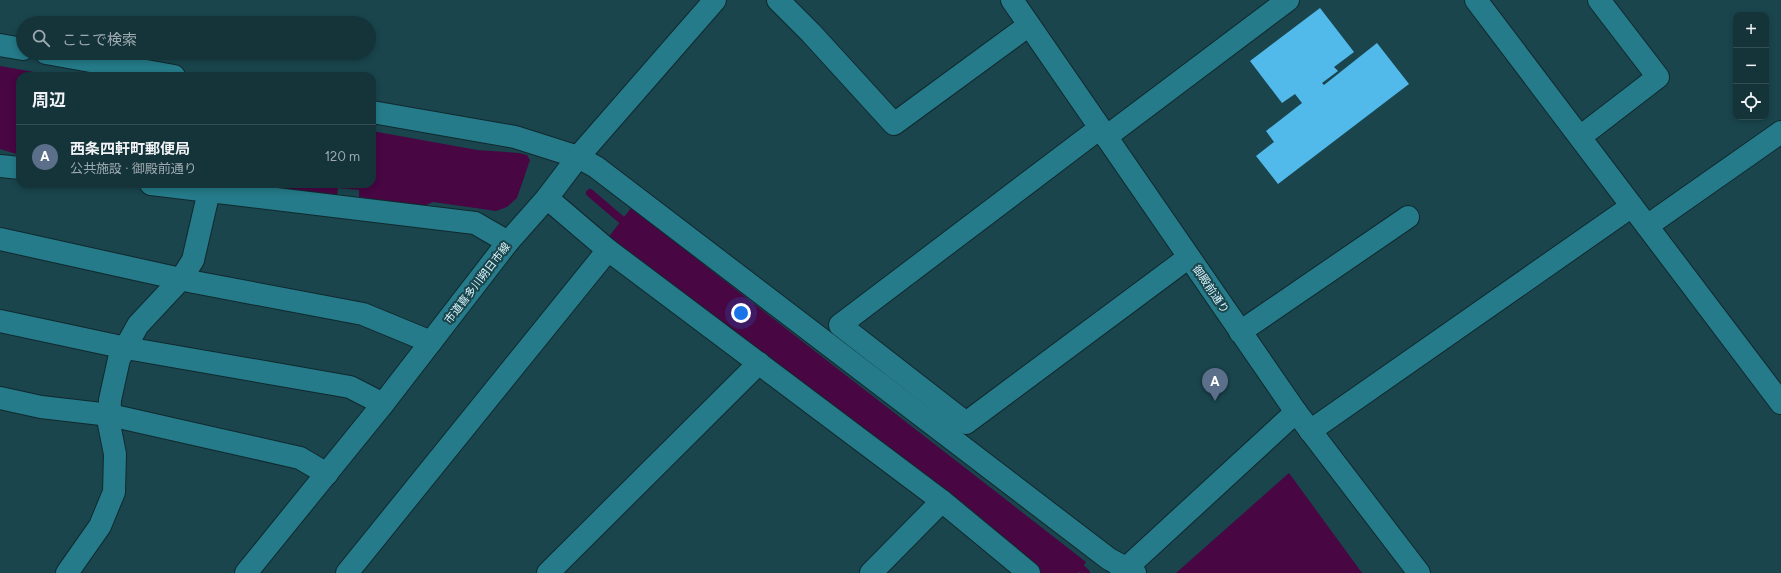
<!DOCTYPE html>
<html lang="ja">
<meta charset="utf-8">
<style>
body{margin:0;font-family:Figtree,"Noto Sans JP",sans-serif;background:#213f45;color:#f1f3f6}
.controls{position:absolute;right:12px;top:12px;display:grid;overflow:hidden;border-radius:8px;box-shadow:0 2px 6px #0003}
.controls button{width:36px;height:36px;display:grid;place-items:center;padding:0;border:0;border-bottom:1px solid #334f54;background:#14343a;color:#f1f3f6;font:20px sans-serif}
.you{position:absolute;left:741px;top:313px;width:14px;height:14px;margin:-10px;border:3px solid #fff;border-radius:50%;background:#1a73e8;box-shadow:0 0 0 6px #1a73e833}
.badge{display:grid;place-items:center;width:26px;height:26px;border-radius:50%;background:#e797bd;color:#fff;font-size:13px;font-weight:700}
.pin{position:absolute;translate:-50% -33px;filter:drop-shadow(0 1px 2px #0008)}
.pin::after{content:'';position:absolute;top:21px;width:14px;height:12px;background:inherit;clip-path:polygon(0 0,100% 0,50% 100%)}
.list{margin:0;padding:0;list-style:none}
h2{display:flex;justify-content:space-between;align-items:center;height:52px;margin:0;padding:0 16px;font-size:17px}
h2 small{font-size:13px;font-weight:400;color:#9daaaf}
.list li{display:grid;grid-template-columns:26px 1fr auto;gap:12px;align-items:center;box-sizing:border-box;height:64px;padding:0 16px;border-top:1px solid #334f54}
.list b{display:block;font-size:15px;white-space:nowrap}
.list p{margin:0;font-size:13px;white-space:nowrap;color:#9daaaf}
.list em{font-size:13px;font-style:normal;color:#9daaaf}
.icon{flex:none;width:22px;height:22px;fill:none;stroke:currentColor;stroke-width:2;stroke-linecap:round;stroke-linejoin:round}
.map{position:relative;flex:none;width:1781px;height:573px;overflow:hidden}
.search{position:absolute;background:#14343a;box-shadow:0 2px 6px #0003;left:16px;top:16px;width:360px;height:44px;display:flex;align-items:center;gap:10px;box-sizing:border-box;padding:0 14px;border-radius:22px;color:#9daaaf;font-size:15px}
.panel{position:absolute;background:#14343a;box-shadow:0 2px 6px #0003;left:16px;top:72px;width:360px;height:116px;border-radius:12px}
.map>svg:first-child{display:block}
</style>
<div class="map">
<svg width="1781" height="573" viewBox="0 0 1781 573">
<rect width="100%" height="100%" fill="#1a454d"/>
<g fill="#480643">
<polygon points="0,66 57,76 20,76 20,155 0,149"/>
<polygon points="372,131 477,150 519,153 527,155 530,160 517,198 507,207 496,211 433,202 424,206 359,197 359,190 338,188 337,196 261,187 259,184 372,184"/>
<polygon points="631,208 1086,562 1078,573 1037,573 607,239"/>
<polygon points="1289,473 1362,573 1176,573"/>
</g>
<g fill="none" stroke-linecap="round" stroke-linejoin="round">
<g stroke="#480643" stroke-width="8">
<polyline points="590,193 630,227"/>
<polyline points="1074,561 1086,573"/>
</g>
</g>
<polygon fill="#51baeb" points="1320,8 1354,52 1334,67 1338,71 1322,83 1324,85 1377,43 1409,84 1278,184 1256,156 1274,142 1266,131 1302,103 1295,94 1282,103 1250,61"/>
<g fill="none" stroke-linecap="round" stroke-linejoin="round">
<defs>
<g id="minor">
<polyline points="778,0 811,33 894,124 1029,25"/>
<polyline points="1012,0 1296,412 1419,573"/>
<polyline points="1476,0 1781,403"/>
<polyline points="0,45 23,49"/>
<polyline points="46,53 174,76"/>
<polyline points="372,112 515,137 578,157 596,167 1109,559 1135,573"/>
<polyline points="1100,128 840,325 966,423 1189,257"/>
<polyline points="1106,137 1288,0"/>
<polyline points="1580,137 1658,77 1599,0"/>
<polyline points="0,166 20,168"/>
<polyline points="151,184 475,223 508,242"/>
<polyline points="547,198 608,250 942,501 1029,573"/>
<polyline points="1647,226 1781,132"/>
<polyline points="0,239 194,282 363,314 431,342"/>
<polyline points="0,321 126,348 350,387 383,404"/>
<polyline points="1240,332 1408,217"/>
<polyline points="0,398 41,407 110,415 300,458 327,474"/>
<polyline points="1310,431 1632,206"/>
<polyline points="67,573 100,526 114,492 115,454 109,424 110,400 119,359 138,325 181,279 193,260 209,191"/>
<polyline points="246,573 383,404 508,242 547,198 578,157 715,0"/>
<polyline points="347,573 608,250"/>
<polyline points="548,573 759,363"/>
<polyline points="871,573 942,501"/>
<polyline points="1121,573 1296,412"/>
</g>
</defs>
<use href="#minor" stroke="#10292e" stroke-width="24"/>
<use href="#minor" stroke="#257b89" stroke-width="22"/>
</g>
<g text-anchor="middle" stroke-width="4" stroke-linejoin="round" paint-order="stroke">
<g font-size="11" fill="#d9f7fd" stroke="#1a454d">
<text transform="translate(477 283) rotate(-52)" y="4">市道喜多川朔日市線</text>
<text transform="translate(1211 289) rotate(56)" y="4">御殿前通り</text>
</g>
</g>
</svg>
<div class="controls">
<button>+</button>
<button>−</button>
<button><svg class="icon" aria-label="locate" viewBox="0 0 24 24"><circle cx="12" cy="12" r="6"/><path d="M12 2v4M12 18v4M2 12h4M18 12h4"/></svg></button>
</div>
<div class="you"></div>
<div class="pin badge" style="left:1215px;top:401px;background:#5c6f8a">A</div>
<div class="search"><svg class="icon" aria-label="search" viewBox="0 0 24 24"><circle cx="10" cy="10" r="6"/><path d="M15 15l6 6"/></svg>ここで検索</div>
<section class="panel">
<h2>周辺<small></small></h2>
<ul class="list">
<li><span class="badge" style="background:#5c6f8a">A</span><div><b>西条四軒町郵便局</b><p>公共施設 · 御殿前通り</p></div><em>120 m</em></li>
</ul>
</section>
</div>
